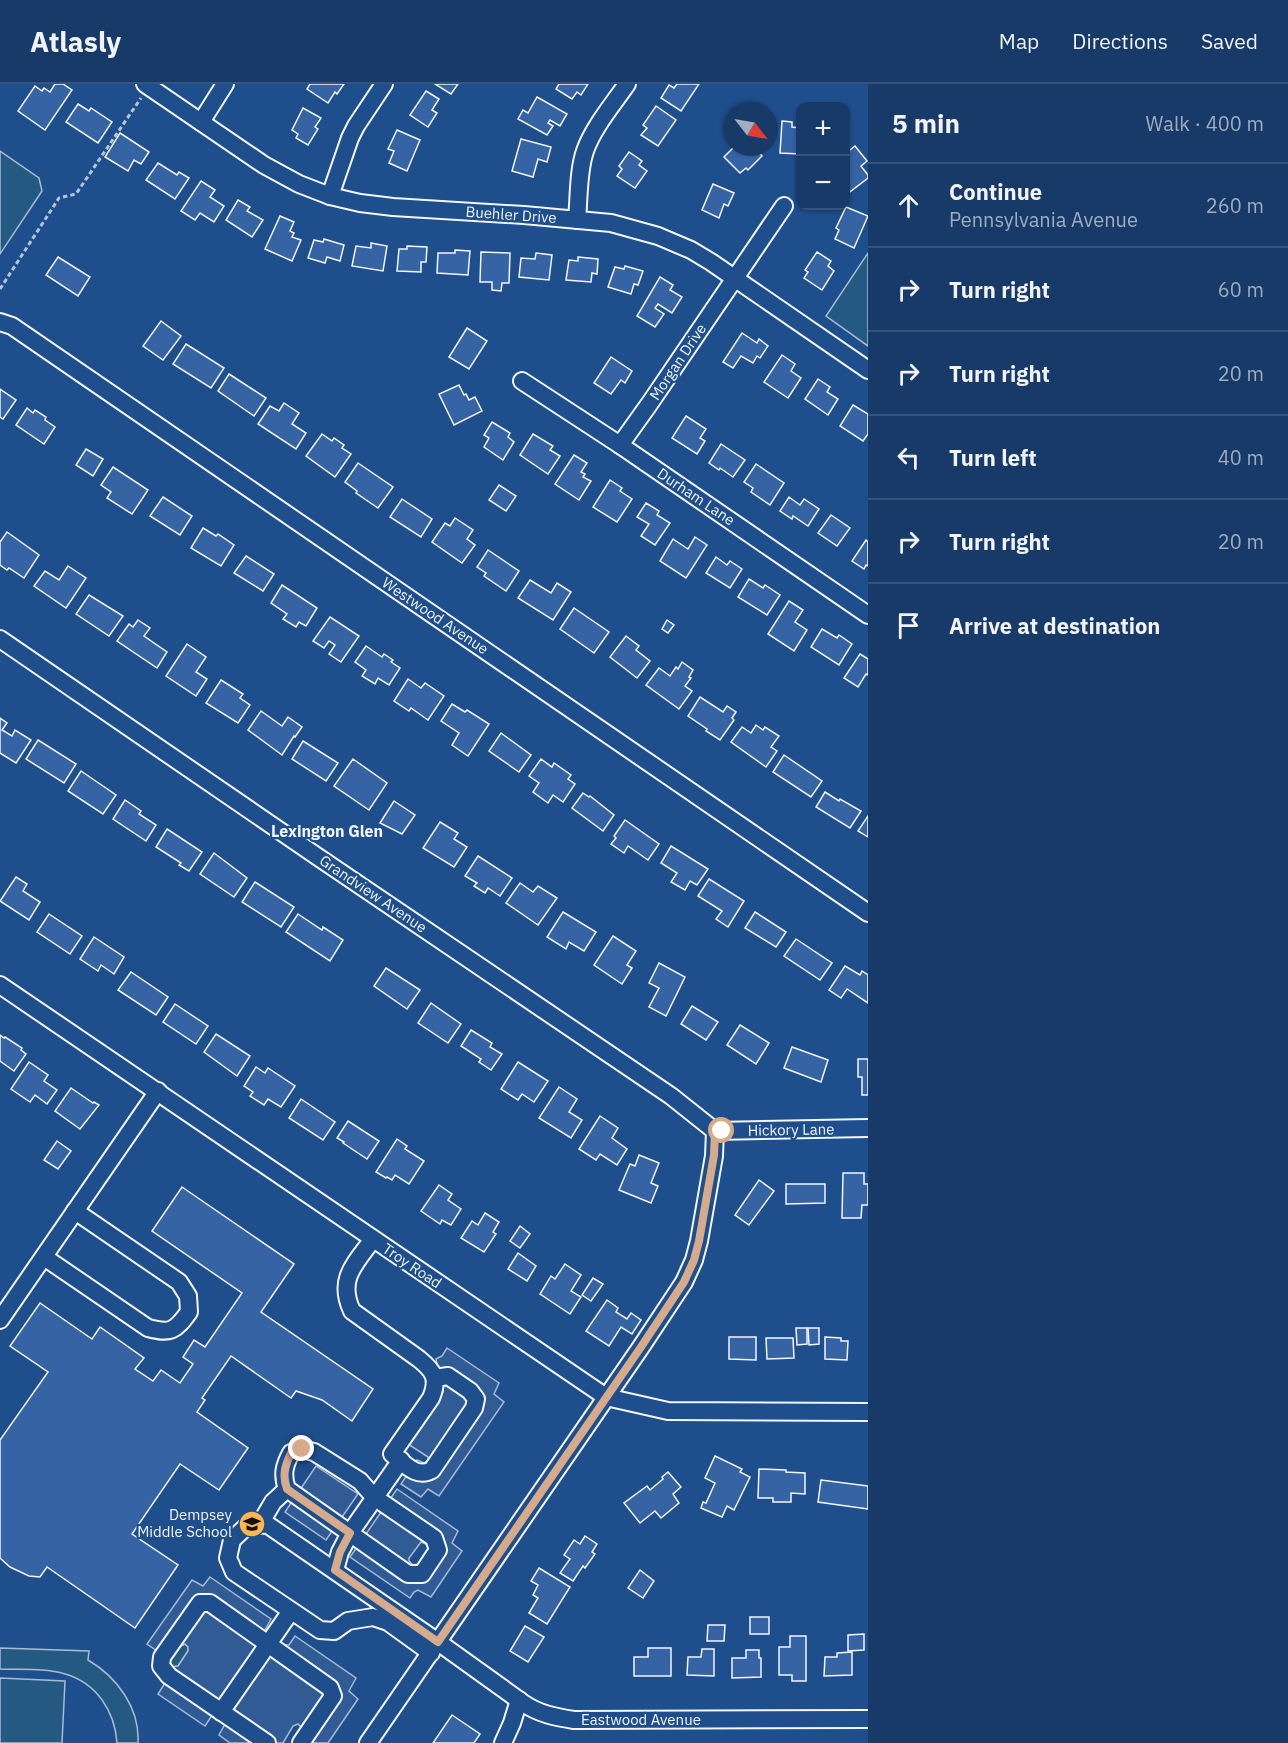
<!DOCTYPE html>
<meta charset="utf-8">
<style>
body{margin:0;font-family:"IBM Plex Sans",sans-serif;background:#20416f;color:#f1f3f6}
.controls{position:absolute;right:18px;top:18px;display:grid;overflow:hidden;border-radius:12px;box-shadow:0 2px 4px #0004}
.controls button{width:54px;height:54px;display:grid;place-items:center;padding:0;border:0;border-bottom:2px solid #36547d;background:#173a69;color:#f1f3f6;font:30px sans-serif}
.compass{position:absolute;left:724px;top:18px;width:54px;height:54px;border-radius:50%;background:#173a69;box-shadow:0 2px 4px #0004;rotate:121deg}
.stop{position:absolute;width:18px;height:18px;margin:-14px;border:4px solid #d6ab8b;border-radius:50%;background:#fff}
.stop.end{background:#d6ab8b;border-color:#fff;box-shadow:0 2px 6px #0008}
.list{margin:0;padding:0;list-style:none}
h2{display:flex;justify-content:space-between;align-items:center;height:78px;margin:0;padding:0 24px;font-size:26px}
h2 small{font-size:20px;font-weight:400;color:#9eadc0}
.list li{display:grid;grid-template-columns:39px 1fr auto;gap:18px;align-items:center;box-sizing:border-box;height:84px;padding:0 24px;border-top:2px solid #36547d}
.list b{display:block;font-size:22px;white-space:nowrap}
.list p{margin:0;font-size:20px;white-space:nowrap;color:#9eadc0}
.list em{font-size:20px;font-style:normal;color:#9eadc0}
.icon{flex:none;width:33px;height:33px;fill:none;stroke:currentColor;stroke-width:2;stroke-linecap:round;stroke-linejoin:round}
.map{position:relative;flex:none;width:868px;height:1659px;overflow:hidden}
header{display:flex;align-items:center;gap:36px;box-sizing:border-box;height:84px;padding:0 30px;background:#173a69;border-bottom:2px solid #36547d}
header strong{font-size:28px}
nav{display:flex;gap:33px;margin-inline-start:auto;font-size:21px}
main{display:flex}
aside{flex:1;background:#173a69}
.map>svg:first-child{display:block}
</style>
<header>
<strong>Atlasly</strong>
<nav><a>Map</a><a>Directions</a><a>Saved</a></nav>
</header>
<main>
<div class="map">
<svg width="868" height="1659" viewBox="0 0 868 1659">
<rect width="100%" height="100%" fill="#1f4e8c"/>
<g fill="#245a82" stroke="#a8bbd7" stroke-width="1.5">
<polygon points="0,67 39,94 42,107 0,170"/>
<polygon points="868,169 868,262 826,232"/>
<polygon points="185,1560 188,1563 188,1567 178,1582 172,1583 170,1579 170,1577 180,1562"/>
<path d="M0,1564L89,1567L88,1576C117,1593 140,1624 138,1659H117C115,1628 97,1599 65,1590C45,1584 21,1586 0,1585Z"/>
<polygon points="0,1594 65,1597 62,1659 0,1659"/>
</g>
<g fill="#305b95" stroke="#a8bbd7" stroke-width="1.5" fill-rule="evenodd">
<polygon points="447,1264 499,1299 494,1310 504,1318 439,1412 428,1405 421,1413 401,1400 417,1376 424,1379 428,1376 428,1373 408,1360 443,1308 436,1275 442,1272"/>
<polygon points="316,1382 358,1410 326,1456 285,1428"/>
<path d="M397,1405L458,1447L452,1459L462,1467L431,1513L418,1506L414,1508L410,1514L350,1473ZM421,1458L426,1460L428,1464L418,1480L413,1481L409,1477V1474Z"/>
<path d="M210,1493L271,1535L265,1546L285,1561H289L295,1552L356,1594L349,1607L358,1615L328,1659H293L302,1644L298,1640L293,1642L283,1659H230L219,1651L225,1640L215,1632L211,1633L205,1642L158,1610L165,1599L156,1589L153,1584V1577L157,1567L147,1560L192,1496L203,1502ZM185,1560L188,1563V1567L178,1582L172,1583L170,1577L180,1562Z"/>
</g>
<g fill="#3563a3" stroke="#f2f6ff" stroke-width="1.5">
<polygon points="55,0 63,0 72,6 45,46 18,27 35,2 42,7 44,4 50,8"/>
<polygon points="310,0 344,0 337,10 335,8 328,19 307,5"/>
<polygon points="435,0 458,0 451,10"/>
<polygon points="559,0 588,0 581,11 577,8 572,15 556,5"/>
<polygon points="677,0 699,0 681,27 661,14 669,1 674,4"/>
<polygon points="426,7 439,15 432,26 437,29 428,43 410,31"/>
<polygon points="537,13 567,30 560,42 550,36 548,39 553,42 547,51 518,35 523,26 528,29"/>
<polygon points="78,20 89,27 91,24 112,38 98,59 66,38"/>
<polygon points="656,22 676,36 658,62 641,51 647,44 643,41"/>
<polygon points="303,24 321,34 315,43 318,45 308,61 296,54 298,50 292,46"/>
<polygon points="782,37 792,38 792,43 800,44 800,70 780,69"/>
<polygon points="397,46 420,56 407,87 389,79 394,67 388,65"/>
<polygon points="120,49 149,68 141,80 134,76 128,87 105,73"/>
<polygon points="521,55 551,63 547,78 538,75 533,93 512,87"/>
<polygon points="855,62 867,77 861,82 868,91 868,94 847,110 846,108 846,69"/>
<polygon points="734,63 754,63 762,72 748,86 746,84 740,89 724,73"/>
<polygon points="629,68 642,77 639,81 647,87 635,104 617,92 622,85 619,82"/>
<polygon points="158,79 177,91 179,88 189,94 175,115 146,96"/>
<polygon points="201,97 215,106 210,113 224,122 214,138 200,129 195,136 181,127"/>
<polygon points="713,100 734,109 728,122 724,120 719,134 702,126"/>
<polygon points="238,116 250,123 247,127 263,136 252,153 226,136"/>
<polygon points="846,123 868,132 854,164 835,155 839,146 836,144"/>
<polygon points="280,132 294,138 290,147 294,149 292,153 301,156 292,177 265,165"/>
<polygon points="324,155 344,161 340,177 327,173 325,179 308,174 314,156 323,158"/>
<polygon points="371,159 387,162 383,187 352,182 356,162 371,164"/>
<polygon points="407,162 427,163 426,178 421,178 421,188 397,187 399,165 407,165"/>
<polygon points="455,166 470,167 468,191 437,189 438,169 455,169"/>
<polygon points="481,168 510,169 509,199 502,199 501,207 492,206 492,198 480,198"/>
<polygon points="817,168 831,177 828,182 834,187 822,206 804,194 808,188 805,186"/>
<polygon points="536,169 552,171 549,196 519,193 521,174 535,175"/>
<polygon points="58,173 90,193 78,212 46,191"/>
<polygon points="578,173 598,175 597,190 592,189 591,198 566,196 569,176 578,177"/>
<polygon points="625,182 643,187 638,201 634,200 631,210 608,203 615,183 624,185"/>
<polygon points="660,193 673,201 670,206 682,213 672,229 658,220 655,224 664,230 655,243 637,232"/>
<polygon points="161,237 181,252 163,276 143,262"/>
<polygon points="467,244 487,257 469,285 449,273"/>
<polygon points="742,249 757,259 759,255 768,262 760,274 757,272 753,279 741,272 733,284 723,278"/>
<polygon points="186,260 224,284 211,304 173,280"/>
<polygon points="782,271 795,280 791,287 801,294 788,314 764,298"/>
<polygon points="611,273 632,287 625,299 621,296 611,310 594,299"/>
<polygon points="229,290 266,314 254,332 218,307"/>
<polygon points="818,295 830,303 827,308 838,315 828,331 805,315"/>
<polygon points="459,301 464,311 466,310 469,316 475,313 482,327 454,341 439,310"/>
<polygon points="0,305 16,316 3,335 0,333"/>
<polygon points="284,319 299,329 292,340 306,349 296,365 258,340 270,322 279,327"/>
<polygon points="853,321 868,330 868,350 863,357 840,342"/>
<polygon points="27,324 33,329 35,326 46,333 45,336 55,343 44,360 16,341"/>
<polygon points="686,332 706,345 700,354 705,357 697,370 672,354"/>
<polygon points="492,338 510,349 508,353 514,358 503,376 484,363 489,354 484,351"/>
<polygon points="322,350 332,357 334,354 344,361 342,364 351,370 335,393 306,372"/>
<polygon points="533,350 553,362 550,366 560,372 548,390 520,371"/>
<polygon points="721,360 745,376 733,393 720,384 719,386 709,379"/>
<polygon points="86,365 103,375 93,392 76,381"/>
<polygon points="574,371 587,379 581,388 585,390 583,393 591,397 579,416 555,400"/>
<polygon points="358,379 393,403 378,424 356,409 357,407 345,398"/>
<polygon points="756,380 784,399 770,421 751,408 753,404 744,398"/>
<polygon points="113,383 148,406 132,430 107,414 111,408 101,401"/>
<polygon points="610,396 622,404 620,407 632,415 617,438 593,423"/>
<polygon points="499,401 516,412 506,427 489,416"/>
<polygon points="163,413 192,432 180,451 150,432"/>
<polygon points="789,413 800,421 804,415 819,425 808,442 793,432 792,435 780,427"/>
<polygon points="402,415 432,435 421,453 390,433"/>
<polygon points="646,419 659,427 657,431 670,439 655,461 641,452 649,440 637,433"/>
<polygon points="831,431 850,444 837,462 818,449"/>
<polygon points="455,434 473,446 467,455 475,461 462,479 432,458 445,439 450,442"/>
<polygon points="203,444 216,452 218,450 234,461 221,482 191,464"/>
<polygon points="7,448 39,471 24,494 9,484 7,486 0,481 0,458"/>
<polygon points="695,453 707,461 686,494 660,477 673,455 688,465"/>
<polygon points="866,456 868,458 868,482 866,481 864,485 852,477"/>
<polygon points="488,466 519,487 506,507 484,492 486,489 477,483"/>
<polygon points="246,472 274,490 263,507 234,489"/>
<polygon points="716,473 727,481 730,477 742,485 730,504 706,489"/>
<polygon points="68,482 86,494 66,524 34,502 45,487 59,496"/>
<polygon points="749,495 763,504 765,501 780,511 767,531 738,513"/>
<polygon points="530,496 551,509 557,499 571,508 553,536 518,514"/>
<polygon points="282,501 317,524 306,542 299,538 296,543 283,535 287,530 271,519"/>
<polygon points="89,511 123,532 109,552 76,530"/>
<polygon points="789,517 803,526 795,538 807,546 794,567 768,550"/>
<polygon points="574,524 609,548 594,569 560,545"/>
<polygon points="330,533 359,552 341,578 329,570 335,561 329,557 324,564 313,557"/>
<polygon points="138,536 150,544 144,552 167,568 157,584 117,557 129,540 133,543"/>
<polygon points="667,536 674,541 668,549 662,545"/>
<polygon points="822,545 837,554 839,551 852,560 839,581 811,563"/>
<polygon points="626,552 639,562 636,566 650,577 637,594 610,573"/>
<polygon points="187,560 206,573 196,588 207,595 196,612 166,592"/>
<polygon points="366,562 382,573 384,570 393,576 391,578 400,584 389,601 378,594 375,600 362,592 366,586 355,578"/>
<polygon points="860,570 868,575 868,591 866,590 858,603 844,594"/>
<polygon points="682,578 693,586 689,593 691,594 685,602 692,607 679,625 646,601 659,584 670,592 676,583 678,585"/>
<polygon points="408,595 421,604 425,599 444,612 428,636 411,624 409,627 394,617"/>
<polygon points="221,596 243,610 240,614 250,621 238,639 206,619"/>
<polygon points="700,613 723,628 727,622 736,628 732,634 734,636 720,656 706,647 707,645 688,632"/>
<polygon points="452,620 465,628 467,626 489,640 468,672 452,661 459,649 441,637"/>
<polygon points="261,627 282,642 288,633 302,643 295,653 294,652 282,671 248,646"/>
<polygon points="0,634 7,639 2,646 12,652 15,646 31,656 16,679 0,669"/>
<polygon points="756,641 763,646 765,643 779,652 771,663 777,667 766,683 731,658 742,643 751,649"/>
<polygon points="501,649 531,671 519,688 489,667"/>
<polygon points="38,656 76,680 64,699 26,675"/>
<polygon points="303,657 338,679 326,697 292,675"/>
<polygon points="784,671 822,697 811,713 773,688"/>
<polygon points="353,675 387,699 369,726 334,702"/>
<polygon points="541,675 552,683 554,679 571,691 568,695 575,700 563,718 553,711 548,719 533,708 539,699 529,692"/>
<polygon points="81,687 116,711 103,730 68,707"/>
<polygon points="825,708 839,717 840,715 861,727 850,744 816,723"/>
<polygon points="583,709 589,713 590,712 614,731 603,747 572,724"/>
<polygon points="125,716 141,727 139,730 156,741 146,757 113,735"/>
<polygon points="394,717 415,731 402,750 380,739"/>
<polygon points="868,732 868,753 858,747"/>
<polygon points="625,736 659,760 648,776 628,762 624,769 611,760 616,754 614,752"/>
<polygon points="440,738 458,749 454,755 467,763 454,783 423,764"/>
<polygon points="167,745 202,768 189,787 179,781 181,779 156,763"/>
<polygon points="671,762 708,785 697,801 690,797 685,806 671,798 677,789 661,779"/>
<polygon points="214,769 247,794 234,813 200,790"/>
<polygon points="478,772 512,794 500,812 488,804 485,809 474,802 477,799 465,792"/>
<polygon points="16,793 27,800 23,807 40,818 29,836 0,817"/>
<polygon points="709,795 744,817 728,843 716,835 722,827 698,812"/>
<polygon points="255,798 294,823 281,843 242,818"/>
<polygon points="520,799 533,808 538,802 557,814 538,841 506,819"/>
<polygon points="563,828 596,848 584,867 569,858 566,865 547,853"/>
<polygon points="755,828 786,848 776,863 745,844"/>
<polygon points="49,830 82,852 70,870 37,848"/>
<polygon points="298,830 322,846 323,843 343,856 330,877 286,848"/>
<polygon points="613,852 636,867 627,881 632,884 622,900 594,881"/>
<polygon points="94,853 124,873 114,890 101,881 98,887 80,875"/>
<polygon points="796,855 832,879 820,896 784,872"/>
<polygon points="659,879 685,893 666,932 649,923 659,904 649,899"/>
<polygon points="845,882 860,891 862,887 868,891 868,919 847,905 841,914 829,906"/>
<polygon points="386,884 420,906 407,925 374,902"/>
<polygon points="131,888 168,913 156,931 118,906"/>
<polygon points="431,919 461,940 448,959 418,939"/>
<polygon points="175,920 208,942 196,960 163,938"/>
<polygon points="692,922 718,938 706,956 681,940"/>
<polygon points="740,941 769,959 756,980 727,961"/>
<polygon points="471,946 492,959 490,963 502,970 491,986 479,978 481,975 461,962"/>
<polygon points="216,950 250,972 237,992 204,968"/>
<polygon points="0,951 4,954 5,953 22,964 21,966 26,970 14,987 0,977"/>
<polygon points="792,963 828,976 821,998 784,984"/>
<polygon points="858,975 868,975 868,1011 862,1011 862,993 858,993"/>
<polygon points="29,978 48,991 44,997 57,1006 47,1020 35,1011 30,1018 11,1005"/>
<polygon points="518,978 548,997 534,1018 522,1010 518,1016 501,1005"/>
<polygon points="256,983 265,989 268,984 295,1002 281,1023 268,1015 264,1021 250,1012 253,1008 244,1002"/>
<polygon points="559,1003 577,1015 569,1028 582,1036 571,1054 539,1034"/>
<polygon points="71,1004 93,1019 94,1018 99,1021 80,1045 55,1027"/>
<polygon points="301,1015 335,1038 323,1056 289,1034"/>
<polygon points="600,1032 618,1044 612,1054 627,1065 617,1081 600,1070 596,1076 579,1065"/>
<polygon points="348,1037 379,1057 367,1075 343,1059 344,1058 337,1054"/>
<polygon points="397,1055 407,1062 405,1065 424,1077 409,1100 395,1091 392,1096 387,1093 386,1094 376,1088"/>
<polygon points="57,1057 71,1067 58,1085 44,1076"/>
<polygon points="639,1071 659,1079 651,1099 658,1102 651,1119 619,1106 630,1080 635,1082"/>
<polygon points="843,1089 864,1089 864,1100 868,1100 868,1121 862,1121 861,1134 842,1134"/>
<polygon points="759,1096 774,1107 749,1141 735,1131"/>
<polygon points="786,1100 825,1100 825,1119 786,1120"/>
<polygon points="439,1101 452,1110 448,1116 461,1125 451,1141 442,1136 440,1140 421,1127"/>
<polygon points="182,1103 294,1180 261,1228 373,1305 352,1337 322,1316 296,1307 291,1314 231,1272 202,1314 205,1316 197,1328 248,1364 219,1406 180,1380 132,1450 178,1481 135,1544 47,1483 40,1493 29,1492 10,1483 0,1474 0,1356 48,1288 10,1262 40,1219 92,1255 100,1243 144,1274 135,1285 153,1297 161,1286 180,1299 193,1280 183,1273 194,1256 205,1263 242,1209 152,1147"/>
<polygon points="485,1129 499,1138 493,1148 496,1150 484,1168 461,1154 472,1137 478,1141"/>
<polygon points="520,1142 530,1150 520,1164 510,1157"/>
<polygon points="518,1169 536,1182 527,1197 508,1185"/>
<polygon points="565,1180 581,1191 571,1207 581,1213 570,1230 540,1210 551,1192 555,1195"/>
<polygon points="593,1194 603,1200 591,1217 582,1211"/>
<polygon points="607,1216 618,1224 616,1228 627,1235 631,1229 641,1236 632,1250 621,1243 609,1262 586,1247"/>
<polygon points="796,1244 807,1244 807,1260 797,1261"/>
<polygon points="808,1244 819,1244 819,1260 809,1261"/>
<polygon points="729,1253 756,1253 756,1276 729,1275"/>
<polygon points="825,1253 841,1254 841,1257 848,1257 847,1276 825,1275"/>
<polygon points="766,1254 793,1254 794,1274 767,1275"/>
<polygon points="715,1372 742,1385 740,1388 750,1393 734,1426 727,1422 722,1433 701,1424 703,1418 706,1419 715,1399 705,1394"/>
<polygon points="759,1385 786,1386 786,1388 805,1389 805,1410 791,1409 791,1418 773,1418 773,1414 758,1414"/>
<polygon points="668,1388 681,1403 673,1410 679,1419 661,1434 655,1427 640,1439 624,1419 647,1402 650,1406 663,1395 662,1393"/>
<polygon points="821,1396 868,1402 868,1425 818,1418"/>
<polygon points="585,1452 597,1460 592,1468 595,1470 585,1484 583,1482 573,1497 560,1489 570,1475 564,1471 574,1456 580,1460"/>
<polygon points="539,1484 570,1503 547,1540 529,1529 538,1514 533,1511 538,1501 531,1497"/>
<polygon points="640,1486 654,1497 643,1514 628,1504"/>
<rect x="750" y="1533" width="19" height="17"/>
<polygon points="708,1541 725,1541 724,1557 707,1557"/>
<polygon points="525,1542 544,1553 528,1578 510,1567"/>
<polygon points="864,1550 864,1566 848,1567 848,1551"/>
<polygon points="790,1552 806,1552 806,1597 792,1597 792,1591 779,1591 779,1563 790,1563"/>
<polygon points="648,1564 671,1564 671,1592 634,1592 634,1573 648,1573"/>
<polygon points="702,1565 714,1565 714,1592 687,1591 688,1573 701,1573"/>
<polygon points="746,1566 759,1566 759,1574 761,1574 761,1593 732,1594 732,1574 746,1574"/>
<polygon points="852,1568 852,1591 824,1592 825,1573 837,1573 837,1569"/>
<polygon points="452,1631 480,1650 474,1659 433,1659"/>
</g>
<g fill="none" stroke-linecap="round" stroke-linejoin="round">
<defs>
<g id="minor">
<polyline points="145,0 264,81 299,100 330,112 360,119 393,123 524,131 611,139 658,152 691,166 711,178 868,286"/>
<polyline points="201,38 225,0"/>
<polyline points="330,112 350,54 356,42 384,0"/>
<path d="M577,136C579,115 578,87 585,67C593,44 613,20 627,0"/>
<polyline points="0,238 12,242 868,829"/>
<polyline points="522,297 620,361 868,531"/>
<polyline points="620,361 650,319 784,122"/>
<polyline points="0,555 318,773 671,1012 715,1047"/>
<polyline points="0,901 606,1313 668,1327 868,1328"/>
<polyline points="715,1047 868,1044"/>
<path d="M373,1155C355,1180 337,1195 352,1227L419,1275C434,1287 439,1295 431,1314L392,1370C404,1379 416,1395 432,1386L474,1324L476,1315L470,1307L448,1292L435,1294"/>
<path d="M44,1173L148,1244C171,1250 175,1247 189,1228L188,1212L179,1198L75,1127"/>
<polyline points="0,1236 158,1007"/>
<path d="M302,1365L314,1368L360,1397L374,1413L434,1454L438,1466L422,1490H408L287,1405C282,1391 284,1382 291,1369Z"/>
<polyline points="260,1440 273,1418 287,1405"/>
<polyline points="335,1486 340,1468 350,1449 401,1376"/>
<path d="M431,1569L388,1538L373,1533L348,1537L334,1547L320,1546L234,1488L228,1474L232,1456L249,1440L268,1441L438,1558L523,1619C539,1630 555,1633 574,1636L868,1635"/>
<polyline points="221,1628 291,1527"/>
<polyline points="267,1659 169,1592 161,1582 162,1573 200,1519 210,1519 330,1604 333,1612 301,1659"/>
<polyline points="368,1659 641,1263 684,1198 694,1176 699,1157 714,1072 715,1047"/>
<polyline points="503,1659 512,1639 519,1616"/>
</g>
</defs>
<use href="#minor" stroke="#f2f6ff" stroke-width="20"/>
<polyline stroke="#b3c4dc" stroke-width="3" stroke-dasharray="4.5 3" stroke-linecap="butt" points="0,205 59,114 76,110 141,14"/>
<use href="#minor" stroke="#1f4e8c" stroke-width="16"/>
</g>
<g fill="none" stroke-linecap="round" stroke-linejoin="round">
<path stroke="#d6ab8b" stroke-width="8" d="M302,1365L291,1369C285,1382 282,1391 287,1405L350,1449L340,1468L335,1486L438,1558L641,1263L684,1198L694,1176L699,1157L714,1071L715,1047H722"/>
</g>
<defs>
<symbol id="school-disc" viewBox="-11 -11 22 22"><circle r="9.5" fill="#ffb74d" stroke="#1f4e8c"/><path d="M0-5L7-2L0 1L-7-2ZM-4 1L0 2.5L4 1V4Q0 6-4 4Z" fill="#111"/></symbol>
</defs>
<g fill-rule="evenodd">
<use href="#school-disc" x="237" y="1425" width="30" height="30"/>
</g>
<g text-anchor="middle" stroke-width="4.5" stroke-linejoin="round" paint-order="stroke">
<g font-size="15" fill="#f2f6ff" stroke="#1f4e8c">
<text transform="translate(511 131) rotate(4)" y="5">Buehler Drive</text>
<text transform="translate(678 278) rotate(-56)" y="5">Morgan Drive</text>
<text transform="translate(696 413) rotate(34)" y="5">Durham Lane</text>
<text transform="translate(435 532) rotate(34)" y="5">Westwood Avenue</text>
<text transform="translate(373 810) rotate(34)" y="5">Grandview Avenue</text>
<text transform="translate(791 1046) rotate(-1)" y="5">Hickory Lane</text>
<text transform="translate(412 1182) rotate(34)" y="5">Troy Road</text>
<text x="641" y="1641">Eastwood Avenue</text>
</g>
<g font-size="15" fill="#f2f6ff" stroke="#1f4e8c" text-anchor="end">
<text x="232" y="1436">Dempsey<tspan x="232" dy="17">Middle School</tspan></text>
</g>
<g font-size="16" font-weight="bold" fill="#f2f6ff" stroke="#1f4e8c">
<text x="327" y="753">Lexington Glen</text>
</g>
</g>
</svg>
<div class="controls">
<button>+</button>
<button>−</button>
</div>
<svg class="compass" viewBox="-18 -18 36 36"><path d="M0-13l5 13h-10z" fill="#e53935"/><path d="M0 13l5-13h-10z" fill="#9eadc0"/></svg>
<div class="stop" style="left:722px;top:1047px"></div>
<div class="stop end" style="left:302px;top:1365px"></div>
</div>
<aside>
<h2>5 min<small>Walk · 400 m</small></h2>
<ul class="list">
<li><svg class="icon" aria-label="ahead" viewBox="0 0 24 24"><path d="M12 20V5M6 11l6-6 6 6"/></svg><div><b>Continue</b><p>Pennsylvania Avenue</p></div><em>260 m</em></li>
<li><svg class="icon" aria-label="right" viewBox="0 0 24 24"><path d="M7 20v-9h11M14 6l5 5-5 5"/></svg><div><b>Turn right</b></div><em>60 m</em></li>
<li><svg class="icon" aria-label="right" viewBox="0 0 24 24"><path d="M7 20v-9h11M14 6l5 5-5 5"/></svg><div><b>Turn right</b></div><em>20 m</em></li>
<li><svg class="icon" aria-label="left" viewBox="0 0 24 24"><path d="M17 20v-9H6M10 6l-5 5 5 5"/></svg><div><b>Turn left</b></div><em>40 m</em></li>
<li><svg class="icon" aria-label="right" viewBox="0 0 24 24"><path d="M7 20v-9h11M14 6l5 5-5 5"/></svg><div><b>Turn right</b></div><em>20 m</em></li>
<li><svg class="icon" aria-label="arrive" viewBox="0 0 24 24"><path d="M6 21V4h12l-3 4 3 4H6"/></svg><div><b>Arrive at destination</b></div></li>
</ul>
</aside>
</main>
